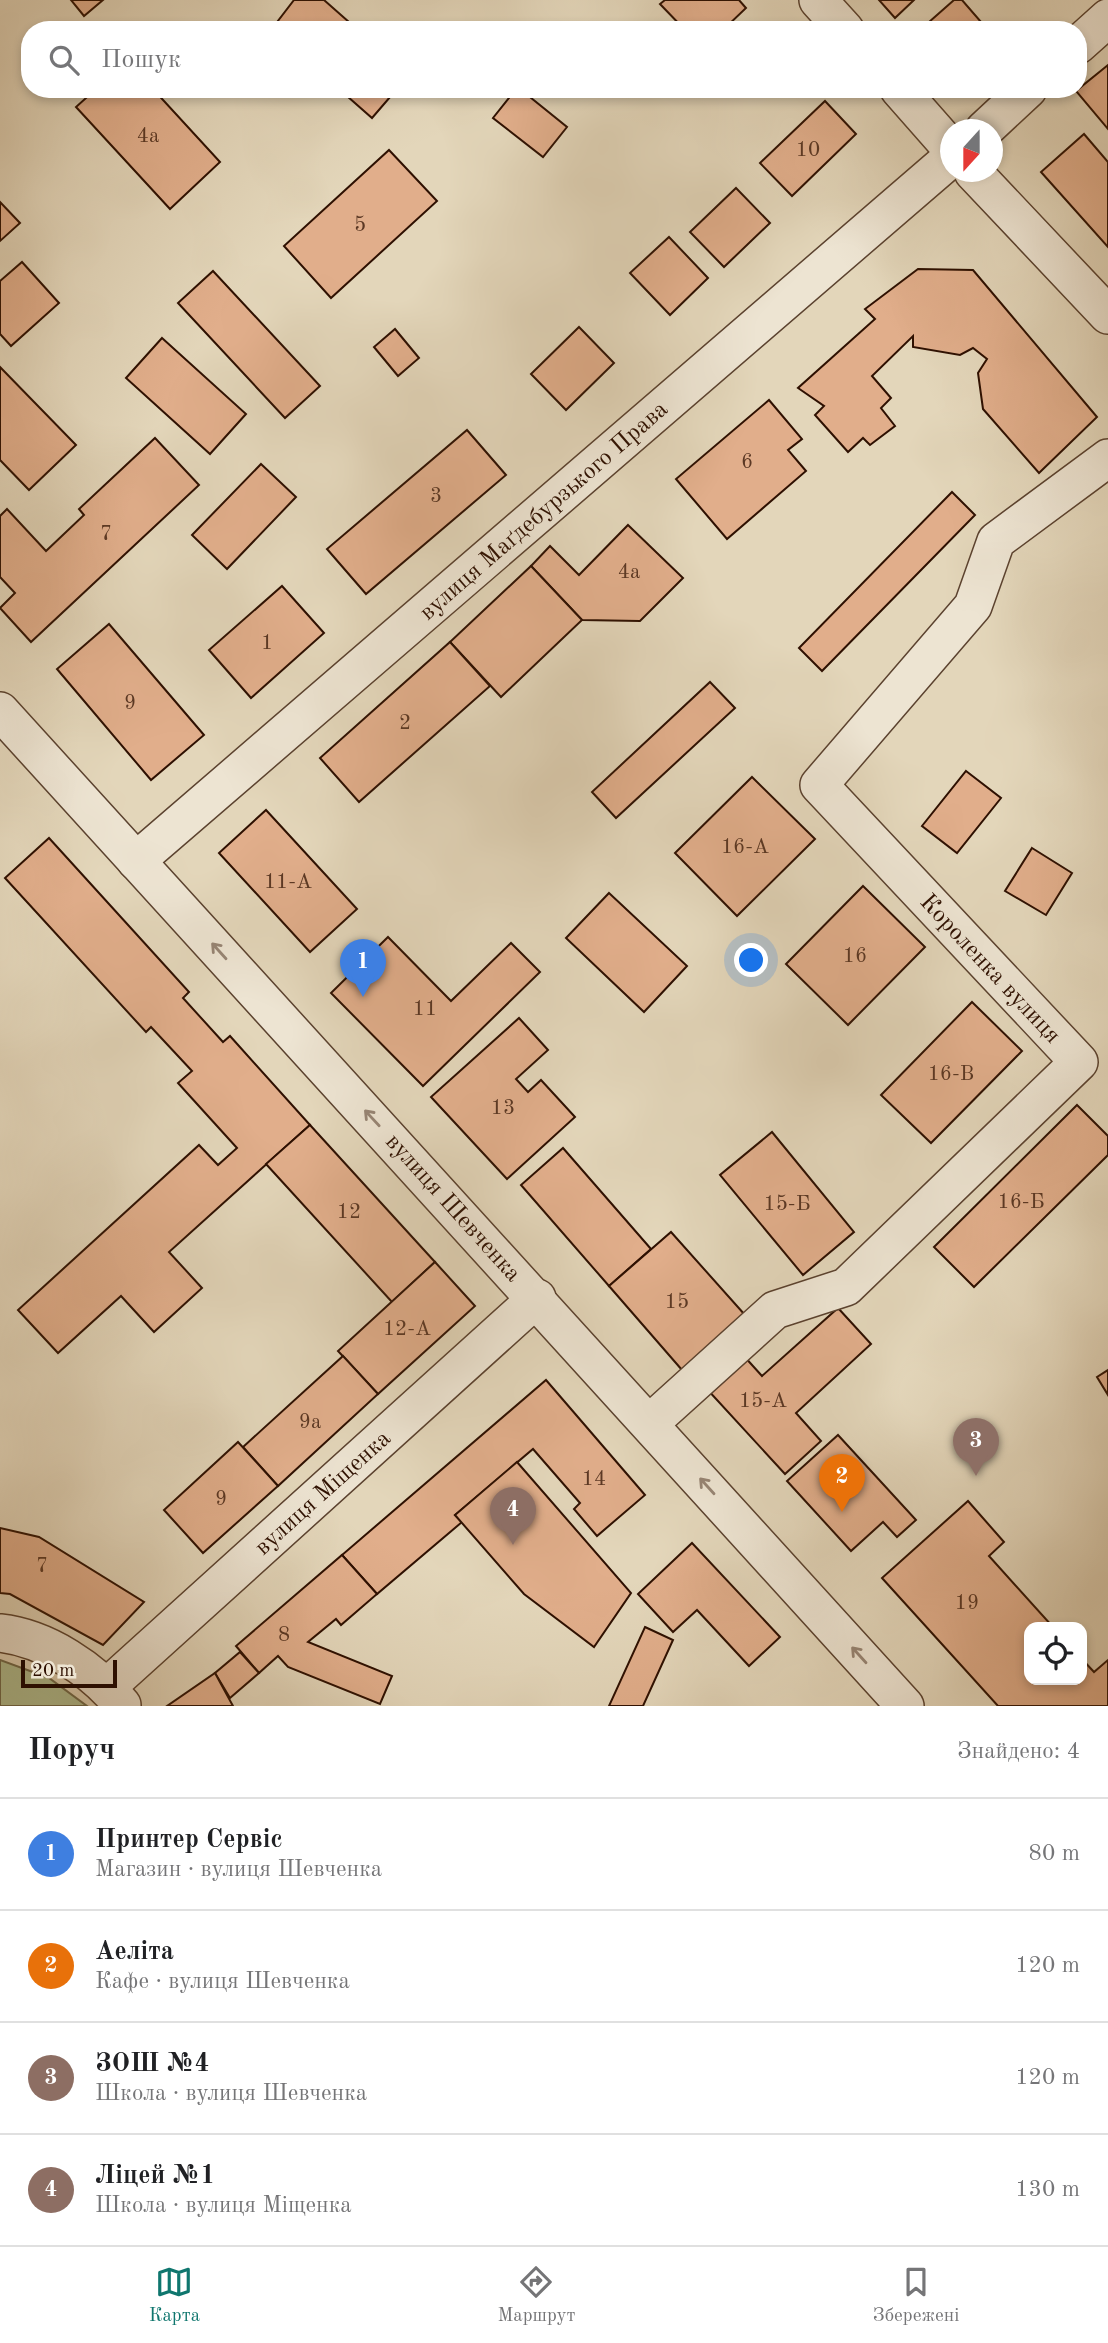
<!DOCTYPE html>
<html lang="uk">
<meta charset="utf-8">
<style>
body{margin:0;font-family:"Old Standard TT",serif;background:#f2f2f2;color:#202124}
.controls{position:absolute;right:21px;bottom:21px;display:grid;overflow:hidden;border-radius:14px;box-shadow:0 4px 10px #0003}
.controls button{width:63px;height:63px;display:grid;place-items:center;padding:0;border:0;border-bottom:2px solid #e0e0e0;background:#fff;color:#202124;font:35px sans-serif}
.compass{position:absolute;left:940px;top:119px;width:63px;height:63px;border-radius:50%;background:#fff;box-shadow:0 4px 10px #0003;rotate:201deg}
.scale{position:absolute;left:21px;bottom:18px;width:96px;box-sizing:border-box;padding-left:7px;border:4px solid #2e1001;border-top:0;font-size:19px;line-height:24px;white-space:nowrap;color:#2e1001;-webkit-text-stroke:5px #ede4d2;paint-order:stroke}
.you{position:absolute;left:752px;top:961px;width:24px;height:24px;margin:-18px;border:5px solid #fff;border-radius:50%;background:#1a73e8;box-shadow:0 0 0 10px #1a73e833}
.badge{display:grid;place-items:center;width:46px;height:46px;border-radius:50%;background:#0f766e;color:#fff;font-size:23px;font-weight:700}
.pin{position:absolute;translate:-50% -58px;filter:drop-shadow(0 2px 4px #0008)}
.pin::after{content:'';position:absolute;top:37px;width:24px;height:21px;background:inherit;clip-path:polygon(0 0,100% 0,50% 100%)}
.list{margin:0;padding:0;list-style:none}
h2{display:flex;justify-content:space-between;align-items:center;height:91px;margin:0;padding:0 28px;font-size:30px}
h2 small{font-size:23px;font-weight:400;color:#757577}
.list li{display:grid;grid-template-columns:46px 1fr auto;gap:21px;align-items:center;box-sizing:border-box;height:112px;padding:0 28px;border-top:2px solid #e0e0e0}
.list b{display:block;font-size:26px;white-space:nowrap}
.list p{margin:0;font-size:23px;white-space:nowrap;color:#757577}
.list em{font-size:23px;font-style:normal;color:#757577}
.icon{flex:none;width:38px;height:38px;fill:none;stroke:currentColor;stroke-width:2;stroke-linecap:round;stroke-linejoin:round}
.map{position:relative;flex:none;width:1108px;height:1706px;overflow:hidden}
.search{position:absolute;background:#fff;box-shadow:0 4px 10px #0003;left:21px;right:21px;top:21px;height:77px;display:flex;align-items:center;gap:18px;box-sizing:border-box;padding:0 24px;border-radius:28px;color:#757577;font-size:26px}
.sheet{height:539px;background:#fff}
nav{display:flex;justify-content:space-around;align-items:center;box-sizing:border-box;height:98px;border-top:2px solid #e0e0e0;background:#fff;font-size:19px;color:#757577}
nav a{display:grid;justify-items:center;gap:4px}
nav .on{color:#0f766e}
.map>svg:first-child{display:block}
</style>
<div class="map">
<svg width="1108" height="1706" viewBox="0 0 1108 1706">
<rect width="100%" height="100%" fill="#e3d6ba"/>
<filter id="stains"><feTurbulence type="fractalNoise" baseFrequency=".00286" numOctaves="4"/><feColorMatrix values="0 0 0 0 .2 0 0 0 0 .09 0 0 0 0 .02 0 0 0 .5 -.17"/></filter>
<radialGradient id="worn" r=".72"><stop offset=".6" stop-color="#630" stop-opacity="0"/><stop offset="1" stop-color="#630" stop-opacity=".3"/></radialGradient>
<polygon fill="#afbf93" stroke="#6e684a" stroke-width="2" points="0,1660 49,1678 87,1706 0,1706"/>
<g fill="#e1ae8b" stroke="#2e1001" stroke-width="2">
<polygon points="71,0 103,0 84,16"/>
<polygon points="294,0 324,0 358,30 271,30"/>
<polygon points="665,0 739,0 746,8 723,30 685,30 660,4"/>
<polygon points="879,0 914,0 895,18"/>
<polygon points="954,0 962,0 988,30 920,30"/>
<polygon points="1108,65 1108,129 1076,91"/>
<polygon points="96,89 153,89 220,162 170,209 76,107"/>
<polygon points="339,89 397,89 372,118"/>
<polygon points="516,89 520,89 567,127 543,157 493,118"/>
<polygon points="825,101 856,134 792,196 760,163"/>
<polygon points="1084,134 1108,162 1108,247 1041,172"/>
<polygon points="389,150 437,201 331,298 284,246"/>
<polygon points="736,188 770,223 724,267 690,232"/>
<polygon points="0,202 20,223 0,241"/>
<polygon points="669,237 708,278 670,315 630,273"/>
<polygon points="22,262 59,303 11,346 0,334 0,281"/>
<polygon points="918,269 973,270 1097,417 1039,473 983,409 978,373 987,359 973,348 960,355 913,347 913,336 872,376 891,398 881,408 895,426 870,445 863,438 848,452 815,415 824,406 798,388 875,319 865,309"/>
<polygon points="213,271 320,386 285,418 178,303"/>
<polygon points="579,327 614,363 566,410 531,374"/>
<polygon points="395,329 419,358 398,376 374,347"/>
<polygon points="162,338 246,414 210,454 126,378"/>
<polygon points="0,367 76,445 29,490 0,460"/>
<polygon points="769,400 802,439 788,450 806,471 727,539 676,479"/>
<polygon points="467,430 506,475 366,594 327,549"/>
<polygon points="155,438 199,485 31,642 0,608 15,593 0,577 0,516 7,509 46,551 84,515 79,509"/>
<polygon points="261,464 296,497 227,569 192,535"/>
<polygon points="952,492 975,515 822,671 799,648"/>
<polygon points="628,525 683,578 640,621 582,620 531,566 550,546 579,575"/>
<polygon points="531,566 582,620 501,697 450,642"/>
<polygon points="282,586 324,633 251,698 209,650"/>
<polygon points="109,624 204,735 151,780 57,669"/>
<polygon points="450,642 490,686 359,802 320,758"/>
<polygon points="710,682 735,708 616,818 592,792"/>
<polygon points="966,771 1001,798 957,853 922,826"/>
<polygon points="752,777 815,839 737,916 675,853"/>
<polygon points="266,810 357,909 310,952 219,853"/>
<polygon points="49,838 189,992 183,998 223,1042 230,1036 310,1125 169,1252 202,1288 154,1332 121,1296 58,1353 18,1310 199,1145 218,1165 237,1148 178,1083 192,1071 151,1027 146,1032 5,878"/>
<polygon points="1032,848 1072,873 1046,915 1005,891"/>
<polygon points="863,886 925,947 848,1025 786,964"/>
<polygon points="609,893 687,966 644,1012 566,938"/>
<polygon points="388,937 451,1001 511,943 540,972 423,1086 331,993"/>
<polygon points="972,1002 1022,1051 931,1143 881,1095"/>
<polygon points="519,1018 548,1050 516,1079 528,1092 541,1080 575,1117 507,1179 431,1097"/>
<polygon points="1077,1105 1108,1136 1108,1155 974,1287 934,1247"/>
<polygon points="310,1125 435,1262 392,1302 266,1164"/>
<polygon points="772,1132 854,1232 803,1275 720,1175"/>
<polygon points="563,1148 651,1249 609,1286 521,1185"/>
<polygon points="671,1232 745,1315 682,1370 609,1286"/>
<polygon points="435,1262 475,1306 378,1394 338,1351"/>
<polygon points="838,1308 871,1344 796,1413 821,1441 785,1474 706,1388 743,1355 762,1376"/>
<polygon points="343,1356 378,1394 278,1486 243,1447"/>
<polygon points="1108,1370 1108,1395 1097,1377"/>
<polygon points="546,1380 645,1495 597,1536 574,1509 580,1503 533,1449 455,1515 462,1522 377,1594 342,1555"/>
<polygon points="838,1435 916,1520 897,1537 883,1522 851,1551 787,1481"/>
<polygon points="238,1442 278,1486 203,1553 164,1510"/>
<polygon points="517,1462 631,1593 594,1647 524,1594 455,1515"/>
<polygon points="968,1501 1004,1542 989,1556 1053,1627 1029,1627 1029,1680 1082,1680 1082,1659 1094,1672 1108,1660 1108,1706 998,1706 882,1578"/>
<polygon points="0,1528 39,1537 144,1602 103,1645 10,1594 0,1593"/>
<polygon points="692,1543 780,1637 749,1666 697,1610 673,1632 638,1594"/>
<polygon points="342,1555 377,1594 341,1625 336,1619 308,1642 392,1676 380,1704 288,1667 278,1656 259,1673 236,1646"/>
<polygon points="645,1627 673,1640 643,1706 609,1706"/>
<polygon points="240,1652 259,1673 230,1698 215,1673"/>
<polygon points="215,1673 233,1706 167,1706"/>
</g>
<g fill="none" stroke-linecap="round" stroke-linejoin="round">
<defs>
<g id="minor">
<polyline points="818,0 845,30"/>
<polyline points="1078,45 1108,18"/>
<polyline points="899,89 950,147"/>
<polyline points="984,130 1028,89"/>
<polyline points="973,172 1108,315"/>
<polyline points="0,711 905,1706"/>
<polyline points="136,861 950,159"/>
<polyline points="650,1423 775,1310 846,1287 1079,1062 819,785 973,606 996,541 1108,458"/>
<path d="M0,1633C46,1638 94,1670 122,1705"/>
<polyline points="107,1687 537,1298"/>
</g>
</defs>
<use href="#minor" stroke="#5b422f" stroke-width="40"/>
<use href="#minor" stroke="#ede4d2" stroke-width="37"/>
</g>
<defs><path id="oneway-shaft" d="M-6 0H5M1.5-3L5.5 0L1.5 3" fill="none" stroke-width="1.6" stroke-linecap="round" stroke-linejoin="round" transform="scale(1.75)"/></defs>
<g stroke="#978574">
<use href="#oneway-shaft" transform="translate(219 951) rotate(-132)"/>
<use href="#oneway-shaft" transform="translate(372 1118) rotate(-133)"/>
<use href="#oneway-shaft" transform="translate(707 1486) rotate(-132)"/>
<use href="#oneway-shaft" transform="translate(859 1655) rotate(-132)"/>
</g>
<g text-anchor="middle" stroke-width="5" stroke-linejoin="round" paint-order="stroke">
<g font-size="21" fill="#5b3824">
<text x="148" y="142">4а</text>
<text x="808" y="156">10</text>
<text x="360" y="231">5</text>
<text x="747" y="468">6</text>
<text x="436" y="502">3</text>
<text x="106" y="540">7</text>
<text x="629" y="578">4а</text>
<text x="267" y="649">1</text>
<text x="130" y="709">9</text>
<text x="405" y="729">2</text>
<text x="745" y="853">16-А</text>
<text x="288" y="888">11-А</text>
<text x="855" y="962">16</text>
<text x="425" y="1015">11</text>
<text x="951" y="1080">16-В</text>
<text x="503" y="1114">13</text>
<text x="1021" y="1208">16-Б</text>
<text x="787" y="1210">15-Б</text>
<text x="349" y="1218">12</text>
<text x="677" y="1308">15</text>
<text x="407" y="1335">12-А</text>
<text x="763" y="1407">15-А</text>
<text x="310" y="1428">9а</text>
<text x="594" y="1485">14</text>
<text x="221" y="1505">9</text>
<text x="42" y="1572">7</text>
<text x="967" y="1609">19</text>
<text x="284" y="1641">8</text>
</g>
<g font-size="24" fill="#2e1001" stroke="#ede4d2">
<text transform="translate(543 510) rotate(-41)" y="8">вулиця Маґдебурзького Права</text>
<text transform="translate(991 968) rotate(47)" y="8">Короленка вулиця</text>
<text transform="translate(454 1207) rotate(48)" y="8">вулиця Шевченка</text>
<text transform="translate(322 1492) rotate(-42)" y="8">вулиця Міщенка</text>
</g>
</g>
<rect width="100%" height="100%" filter="url(#stains)"/>
<rect width="100%" height="100%" fill="url(#worn)"/>
</svg>
<div class="controls">
<button><svg class="icon" aria-label="locate" viewBox="0 0 24 24"><circle cx="12" cy="12" r="6"/><path d="M12 2v4M12 18v4M2 12h4M18 12h4"/></svg></button>
</div>
<svg class="compass" viewBox="-18 -18 36 36"><path d="M0-13l5 13h-10z" fill="#e53935"/><path d="M0 13l5-13h-10z" fill="#757577"/></svg>
<div class="scale">20 m</div>
<div class="you"></div>
<div class="pin badge" style="left:363px;top:997px;background:#3f7fe0">1</div>
<div class="pin badge" style="left:842px;top:1512px;background:#e8710a">2</div>
<div class="pin badge" style="left:976px;top:1476px;background:#8d6e63">3</div>
<div class="pin badge" style="left:513px;top:1545px;background:#8d6e63">4</div>
<div class="search"><svg class="icon" aria-label="search" viewBox="0 0 24 24"><circle cx="10" cy="10" r="6"/><path d="M15 15l6 6"/></svg>Пошук</div>
</div>
<section class="sheet">
<h2>Поруч<small>Знайдено: 4</small></h2>
<ul class="list">
<li><span class="badge" style="background:#3f7fe0">1</span><div><b>Принтер Сервіс</b><p>Магазин · вулиця Шевченка</p></div><em>80 m</em></li>
<li><span class="badge" style="background:#e8710a">2</span><div><b>Аеліта</b><p>Кафе · вулиця Шевченка</p></div><em>120 m</em></li>
<li><span class="badge" style="background:#8d6e63">3</span><div><b>ЗОШ №4</b><p>Школа · вулиця Шевченка</p></div><em>120 m</em></li>
<li><span class="badge" style="background:#8d6e63">4</span><div><b>Ліцей №1</b><p>Школа · вулиця Міщенка</p></div><em>130 m</em></li>
</ul>
</section>
<nav>
<a class="on"><svg class="icon" aria-label="map" viewBox="0 0 24 24"><path d="M3 6l6-2 6 2 6-2v14l-6 2-6-2-6 2zM9 4v14M15 6v14"/></svg>Карта</a>
<a><svg class="icon" aria-label="directions" viewBox="0 0 24 24"><path d="M12 3l9 9-9 9-9-9zM9 14v-3h6M13 9l2 2-2 2"/></svg>Маршрут</a>
<a><svg class="icon" aria-label="saved" viewBox="0 0 24 24"><path d="M7 4h10v16l-5-4-5 4z"/></svg>Збережені</a>
</nav>
